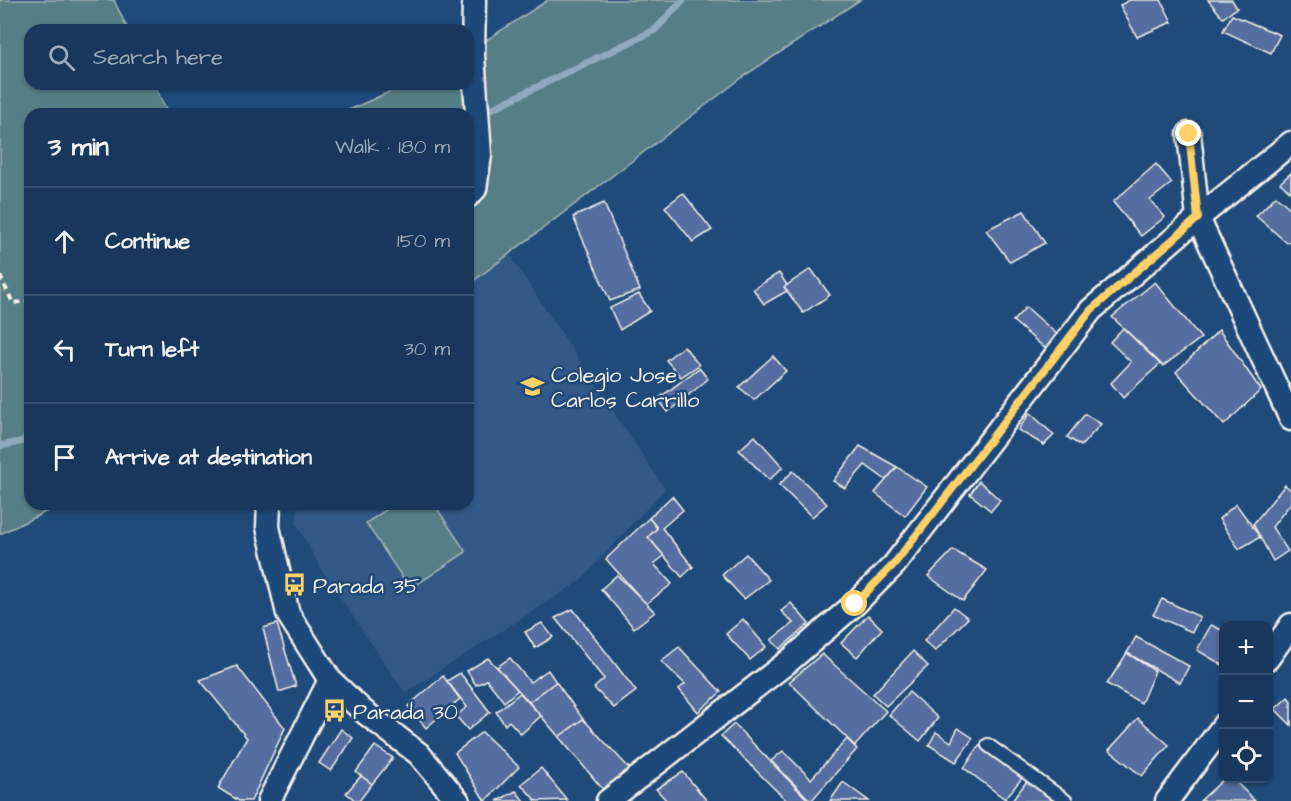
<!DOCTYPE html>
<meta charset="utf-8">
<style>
body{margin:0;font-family:"Architects Daughter",sans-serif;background:#203f62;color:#f1f3f6}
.controls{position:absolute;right:18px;bottom:18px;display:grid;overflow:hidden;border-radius:12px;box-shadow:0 2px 4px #0004}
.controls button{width:54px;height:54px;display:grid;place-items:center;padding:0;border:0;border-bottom:2px solid #365272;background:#17385c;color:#f1f3f6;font:30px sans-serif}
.stop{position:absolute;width:18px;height:18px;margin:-14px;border:4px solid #ffd166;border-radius:50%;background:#fff}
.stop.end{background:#ffd166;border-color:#fff;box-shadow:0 2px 6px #0008}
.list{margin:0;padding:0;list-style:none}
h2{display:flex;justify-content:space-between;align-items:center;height:78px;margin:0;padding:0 24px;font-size:26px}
h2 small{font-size:20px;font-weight:400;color:#9eacbb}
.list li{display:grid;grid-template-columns:39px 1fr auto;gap:18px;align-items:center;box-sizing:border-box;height:108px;padding:0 24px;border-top:2px solid #365272}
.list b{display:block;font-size:22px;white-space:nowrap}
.list em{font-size:20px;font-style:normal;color:#9eacbb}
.icon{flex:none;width:33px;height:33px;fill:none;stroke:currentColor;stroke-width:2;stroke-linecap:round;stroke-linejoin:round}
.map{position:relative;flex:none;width:1291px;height:801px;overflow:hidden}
.search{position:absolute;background:#17385c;box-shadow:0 2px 4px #0004;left:24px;top:24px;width:450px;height:66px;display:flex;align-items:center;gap:15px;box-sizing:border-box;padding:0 21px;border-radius:18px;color:#9eacbb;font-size:22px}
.panel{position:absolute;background:#17385c;box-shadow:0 2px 4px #0004;left:24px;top:108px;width:450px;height:402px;border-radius:18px}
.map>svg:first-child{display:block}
</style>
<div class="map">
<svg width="1291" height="801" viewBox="0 0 1291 801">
<rect width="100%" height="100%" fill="#1f4a7a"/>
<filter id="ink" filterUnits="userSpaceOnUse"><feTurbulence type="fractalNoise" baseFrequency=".0167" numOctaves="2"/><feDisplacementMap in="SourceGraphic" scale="12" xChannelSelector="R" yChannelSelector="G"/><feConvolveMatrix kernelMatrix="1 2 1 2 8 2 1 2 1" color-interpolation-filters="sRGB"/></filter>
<g filter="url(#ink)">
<polygon fill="#335887" points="509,254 665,489 580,581 405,693 322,571 296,523 298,504 468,504 468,285"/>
<g fill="#557e86" stroke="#a4b8b7" stroke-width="1.5">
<polygon points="0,0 114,0 128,30 30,30 30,84 154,84 168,114 30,114 30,504 62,504 0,534"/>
<polygon points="548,0 860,0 747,74 468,285 468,114 340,114 407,84 468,84 468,52"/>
<polygon points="395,504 434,504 466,552 410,589 366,523"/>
</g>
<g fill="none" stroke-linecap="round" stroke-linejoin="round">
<g stroke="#8cabbd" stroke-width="7">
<polyline points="481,114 655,30 683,0"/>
<polyline points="0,446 24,441 30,427"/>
</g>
</g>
<g fill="#556e9f" stroke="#f4f1e8" stroke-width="1.5">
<polygon points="1130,0 1161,0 1172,22 1137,37 1120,5"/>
<polygon points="1208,0 1232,0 1237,8 1223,18"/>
<polygon points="1232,15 1280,35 1271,53 1223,31"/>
<polygon points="1156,164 1172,183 1150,200 1165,217 1141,236 1113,202"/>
<polygon points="1291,173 1291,192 1280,183"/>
<polygon points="683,193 712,230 693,242 665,207"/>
<polygon points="1276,196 1291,209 1291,242 1287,243 1256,216"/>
<polygon points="604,203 640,290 610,301 573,217"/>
<polygon points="1024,211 1045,243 1010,262 986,230"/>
<polygon points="811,269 830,295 803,313 784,287"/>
<polygon points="779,273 787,285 784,287 787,291 764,304 753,289"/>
<polygon points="1155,282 1201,338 1163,366 1112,317"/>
<polygon points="639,294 650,311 620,330 610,308"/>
<polygon points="1026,307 1059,336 1046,349 1013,321"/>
<polygon points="1123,328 1160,364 1123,398 1111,383 1131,362 1110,342"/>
<polygon points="1219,330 1261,390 1224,425 1176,372"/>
<polygon points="684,346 699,365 681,377 666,360"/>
<polygon points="773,356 786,371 754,400 739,387"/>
<polygon points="699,368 708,379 668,412 658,399"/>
<polygon points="1030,413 1054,435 1044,445 1018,430"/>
<polygon points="1085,414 1101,424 1081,446 1067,437"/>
<polygon points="755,436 783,467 769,480 739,450"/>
<polygon points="860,446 897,467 886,480 865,465 845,488 833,481"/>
<polygon points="897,467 927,487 905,516 875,493"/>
<polygon points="793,471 827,504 812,517 779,485"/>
<polygon points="979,481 1000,500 991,511 970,494"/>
<polygon points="1285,485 1291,490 1291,503 1272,527 1288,551 1273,561 1253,524"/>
<polygon points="672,496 683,510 662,528 693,567 682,577 648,537 657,528 649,518"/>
<polygon points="1236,504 1260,537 1239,549 1219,519"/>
<polygon points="649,518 657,528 648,537 664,556 654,564 672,584 646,604 606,559"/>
<polygon points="953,550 987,570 963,601 928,576"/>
<polygon points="746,554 769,580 744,599 722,575"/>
<polygon points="617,575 655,612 634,628 601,589"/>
<polygon points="1162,599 1200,617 1192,632 1153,615"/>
<polygon points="791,603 809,624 780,649 771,640 793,623 781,611"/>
<polygon points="954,607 968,618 935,651 924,641"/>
<polygon points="573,609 636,691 614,708 594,688 604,679 555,618"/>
<polygon points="868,615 882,629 857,657 841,643"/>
<polygon points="743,619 766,647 750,660 726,634"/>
<polygon points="542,623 553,637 535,648 525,632"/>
<polygon points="277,624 296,686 279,692 263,628"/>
<polygon points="1211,625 1224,631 1224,666 1197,650"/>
<polygon points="1136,637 1189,666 1180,683 1127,653"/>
<polygon points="679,647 721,692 698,712 679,689 685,684 661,661"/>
<polygon points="913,651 928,666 886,706 873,694"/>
<polygon points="1127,653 1155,671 1141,703 1107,684"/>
<polygon points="822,654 886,711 855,746 789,682"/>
<polygon points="488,658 518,690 504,702 487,680 476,685 467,671"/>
<polygon points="510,658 530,682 548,670 556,682 529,702 497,667"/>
<polygon points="237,666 285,728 251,801 239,801 218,788 247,738 200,680"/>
<polygon points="460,673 490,712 468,730 456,716 467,707 447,681"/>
<polygon points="443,676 460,699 426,728 408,706"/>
<polygon points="556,682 583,719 559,737 529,702"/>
<polygon points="909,692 938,718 920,741 889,715"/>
<polygon points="520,693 541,716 521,734 509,721 505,725 496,712"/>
<polygon points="1288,697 1291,701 1291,725 1275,709"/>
<polygon points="1138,718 1169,745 1142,776 1109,750"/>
<polygon points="583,719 632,771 606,793 559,737"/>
<polygon points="734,724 809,801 787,801 721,736"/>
<polygon points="958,728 973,738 956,762 929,745 936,732 951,742"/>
<polygon points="341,729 353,738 331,771 319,763"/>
<polygon points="482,732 519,767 485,801 455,753"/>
<polygon points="847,739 857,749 811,801 771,761 783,751 811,779"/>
<polygon points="375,746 393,758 372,784 356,772"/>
<polygon points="979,746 1022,778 1005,799 964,768"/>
<polygon points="541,768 567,800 536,801 521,784"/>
<polygon points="683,772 707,801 667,801 656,789"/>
<polygon points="361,776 372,784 359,801 356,801 346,793"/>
<polygon points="1225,778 1232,778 1255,801 1200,801"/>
<polygon points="1027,781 1055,801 1012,801"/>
<polygon points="843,782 869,801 830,801"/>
<polygon points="516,791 524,801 497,801"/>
</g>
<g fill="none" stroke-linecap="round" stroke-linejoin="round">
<defs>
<polyline id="service" points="988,745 1066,801"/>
<g id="minor">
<polyline points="1189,134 1198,218 1291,419"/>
<polyline points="468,196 475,189 480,155 473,55 474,0"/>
<polyline points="269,504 268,527 288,614 330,680 363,711 419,754 458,801"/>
<polyline points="1268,658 1291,625"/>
<polyline points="269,801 330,680"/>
<polyline points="608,801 789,661 855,604 894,565 1091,310 1198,218 1291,143"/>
<polyline points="1167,801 1224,725"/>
</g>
</defs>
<use href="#service" stroke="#f4f1e8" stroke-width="16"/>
<use href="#minor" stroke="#f4f1e8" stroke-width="27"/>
<polyline stroke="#f4f1e8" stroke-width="4" stroke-dasharray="6 4.5" stroke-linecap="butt" points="0,276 13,303 30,301"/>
<use href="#service" stroke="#1f4a7a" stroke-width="12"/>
<use href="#minor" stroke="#1f4a7a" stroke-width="22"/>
</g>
</g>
<g fill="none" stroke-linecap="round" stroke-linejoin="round" filter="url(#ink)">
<polyline stroke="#ffd166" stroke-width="8" points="855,604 894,564 1091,310 1198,218 1189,134"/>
</g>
<defs>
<symbol id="school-bare" viewBox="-9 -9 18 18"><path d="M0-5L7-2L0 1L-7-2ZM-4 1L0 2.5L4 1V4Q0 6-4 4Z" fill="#ffd166" stroke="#1f4a7a" stroke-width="2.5" paint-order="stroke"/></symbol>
<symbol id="bus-bare" viewBox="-9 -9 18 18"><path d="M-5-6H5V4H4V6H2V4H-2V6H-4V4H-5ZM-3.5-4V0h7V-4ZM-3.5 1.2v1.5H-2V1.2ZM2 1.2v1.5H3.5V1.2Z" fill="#ffd166" stroke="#1f4a7a" stroke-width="2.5" paint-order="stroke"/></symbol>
</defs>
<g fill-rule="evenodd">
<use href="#school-bare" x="516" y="370" width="33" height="33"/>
<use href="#bus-bare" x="278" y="568" width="33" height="33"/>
<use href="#bus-bare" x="318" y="694" width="33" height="33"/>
</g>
<g text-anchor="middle" stroke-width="5" stroke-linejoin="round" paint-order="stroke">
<g font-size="22" fill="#f4f1e8" stroke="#1f4a7a" text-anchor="start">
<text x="551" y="382">Colegio Jose<tspan x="551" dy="25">Carlos Carrillo</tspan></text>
<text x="313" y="593">Parada 35</text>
<text x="353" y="719">Parada 30</text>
</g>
</g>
</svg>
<div class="controls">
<button>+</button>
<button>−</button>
<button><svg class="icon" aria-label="locate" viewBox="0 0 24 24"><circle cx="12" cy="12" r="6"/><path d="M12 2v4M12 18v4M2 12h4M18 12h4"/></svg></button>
</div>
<div class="stop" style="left:855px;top:604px"></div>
<div class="stop end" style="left:1189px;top:134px"></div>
<div class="search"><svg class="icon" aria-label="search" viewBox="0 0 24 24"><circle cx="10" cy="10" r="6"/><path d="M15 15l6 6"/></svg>Search here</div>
<section class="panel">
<h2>3 min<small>Walk · 180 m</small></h2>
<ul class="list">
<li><svg class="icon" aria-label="ahead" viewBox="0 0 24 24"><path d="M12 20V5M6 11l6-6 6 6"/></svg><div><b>Continue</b></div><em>150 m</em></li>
<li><svg class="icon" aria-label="left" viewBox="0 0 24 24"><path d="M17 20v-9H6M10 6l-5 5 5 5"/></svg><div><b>Turn left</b></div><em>30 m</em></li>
<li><svg class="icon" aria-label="arrive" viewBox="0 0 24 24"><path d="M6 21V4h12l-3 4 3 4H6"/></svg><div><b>Arrive at destination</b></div></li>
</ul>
</section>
</div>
